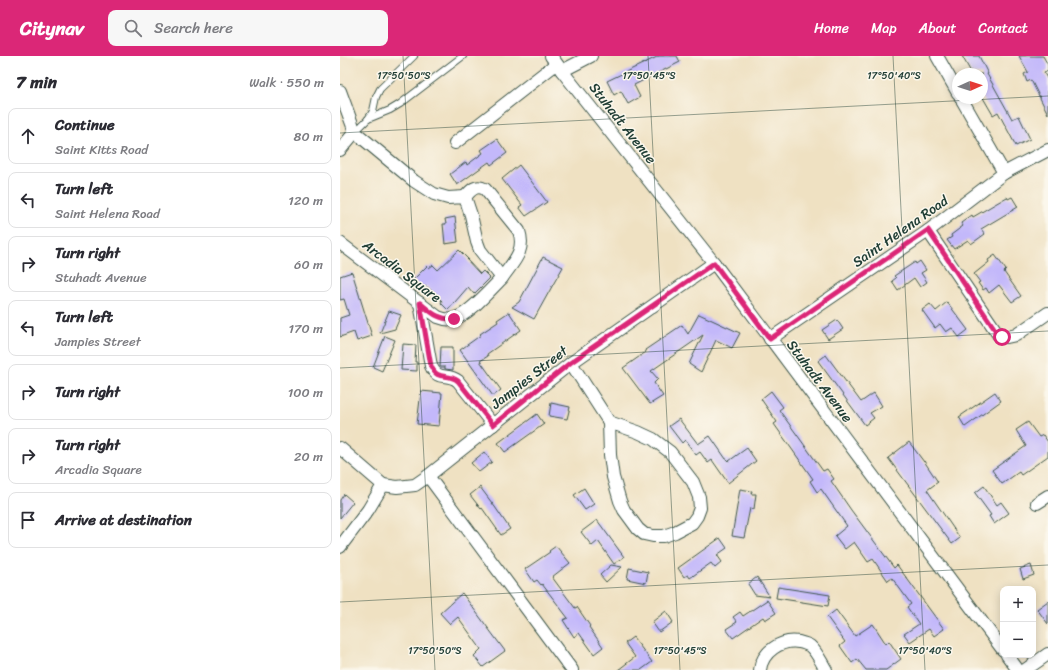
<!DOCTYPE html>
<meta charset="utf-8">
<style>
body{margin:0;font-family:Sriracha,sans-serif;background:#f7f7f7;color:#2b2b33}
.controls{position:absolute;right:12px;bottom:12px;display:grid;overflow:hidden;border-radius:8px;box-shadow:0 2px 10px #0003}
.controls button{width:36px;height:36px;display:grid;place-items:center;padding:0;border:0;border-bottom:1px solid #e1e1e2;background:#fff;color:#2b2b33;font:20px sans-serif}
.compass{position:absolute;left:612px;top:12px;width:36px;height:36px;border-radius:50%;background:#fff;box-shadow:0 2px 10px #0003;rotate:87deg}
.stop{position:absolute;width:12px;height:12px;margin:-9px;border:3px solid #db2777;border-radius:50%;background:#fff}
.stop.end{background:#db2777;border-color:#fff;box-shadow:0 1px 4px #0008}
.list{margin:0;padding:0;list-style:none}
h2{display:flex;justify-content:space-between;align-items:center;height:52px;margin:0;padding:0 16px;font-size:17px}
h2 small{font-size:13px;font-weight:400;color:#7c7c81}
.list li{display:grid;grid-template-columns:26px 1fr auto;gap:12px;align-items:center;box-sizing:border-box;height:56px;margin:0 8px 8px;padding:0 8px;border:1px solid #e1e1e2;border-radius:8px}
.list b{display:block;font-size:15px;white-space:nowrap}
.list p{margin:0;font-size:13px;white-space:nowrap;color:#7c7c81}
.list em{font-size:13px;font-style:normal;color:#7c7c81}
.icon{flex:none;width:22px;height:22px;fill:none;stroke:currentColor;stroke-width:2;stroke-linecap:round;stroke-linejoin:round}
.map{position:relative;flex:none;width:708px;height:614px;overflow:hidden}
header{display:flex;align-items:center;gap:24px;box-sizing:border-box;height:56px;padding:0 20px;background:#db2777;color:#fff}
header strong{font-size:19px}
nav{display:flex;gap:22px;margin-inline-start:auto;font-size:14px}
.search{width:280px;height:36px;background:#f7f7f7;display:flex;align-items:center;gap:10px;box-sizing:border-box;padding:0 14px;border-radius:8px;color:#7c7c81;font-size:15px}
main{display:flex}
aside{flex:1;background:#fff}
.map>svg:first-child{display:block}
</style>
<header>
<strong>Citynav</strong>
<div class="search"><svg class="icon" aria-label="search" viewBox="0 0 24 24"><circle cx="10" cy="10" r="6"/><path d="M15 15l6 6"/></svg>Search here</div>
<nav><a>Home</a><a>Map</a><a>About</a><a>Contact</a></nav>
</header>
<main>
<aside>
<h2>7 min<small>Walk · 550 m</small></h2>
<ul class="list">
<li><svg class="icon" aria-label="ahead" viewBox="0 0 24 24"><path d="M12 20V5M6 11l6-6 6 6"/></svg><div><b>Continue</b><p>Saint Kitts Road</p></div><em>80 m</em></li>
<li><svg class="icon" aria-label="left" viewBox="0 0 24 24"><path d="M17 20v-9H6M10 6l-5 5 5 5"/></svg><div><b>Turn left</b><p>Saint Helena Road</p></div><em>120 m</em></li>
<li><svg class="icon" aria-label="right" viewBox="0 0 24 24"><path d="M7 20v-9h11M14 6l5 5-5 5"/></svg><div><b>Turn right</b><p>Stuhadt Avenue</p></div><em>60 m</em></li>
<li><svg class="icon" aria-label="left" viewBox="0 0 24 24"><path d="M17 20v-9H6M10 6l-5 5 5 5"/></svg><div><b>Turn left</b><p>Jampies Street</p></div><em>170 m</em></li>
<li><svg class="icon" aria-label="right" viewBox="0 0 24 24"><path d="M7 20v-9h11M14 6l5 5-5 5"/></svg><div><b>Turn right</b></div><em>100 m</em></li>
<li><svg class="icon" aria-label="right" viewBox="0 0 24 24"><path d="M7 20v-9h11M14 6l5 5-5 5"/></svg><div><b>Turn right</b><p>Arcadia Square</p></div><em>20 m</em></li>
<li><svg class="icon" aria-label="arrive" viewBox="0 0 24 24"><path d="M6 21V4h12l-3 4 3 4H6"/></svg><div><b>Arrive at destination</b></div></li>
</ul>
</aside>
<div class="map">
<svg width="708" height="614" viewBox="0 0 708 614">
<rect width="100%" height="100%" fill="#fbf7ec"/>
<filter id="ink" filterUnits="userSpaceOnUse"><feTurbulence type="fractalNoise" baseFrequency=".025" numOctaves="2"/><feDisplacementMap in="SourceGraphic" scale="8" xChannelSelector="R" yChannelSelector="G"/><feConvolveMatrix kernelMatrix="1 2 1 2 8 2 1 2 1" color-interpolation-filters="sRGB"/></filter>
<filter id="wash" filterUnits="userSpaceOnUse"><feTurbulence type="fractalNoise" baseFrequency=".012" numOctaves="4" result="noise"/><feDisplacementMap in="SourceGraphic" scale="16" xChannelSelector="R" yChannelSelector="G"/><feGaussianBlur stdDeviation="0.9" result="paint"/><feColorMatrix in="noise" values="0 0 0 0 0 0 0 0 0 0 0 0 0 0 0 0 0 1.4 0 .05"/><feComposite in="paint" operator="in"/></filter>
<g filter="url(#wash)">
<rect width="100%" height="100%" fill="#efe1c2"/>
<g id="blocks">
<g fill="#c3b8fa">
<polygon points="319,0 337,0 340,6 294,29 300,41 288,48 281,35 274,39 267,25"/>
<polygon points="622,0 639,0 648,18 647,18 672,63 679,60 690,83 676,90 658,56 653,59 642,40 642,18 632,18"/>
<polygon points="679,0 703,0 708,9 708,15 704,17 708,24 708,58 691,24 687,26 684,18 688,16"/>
<polygon points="157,83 167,97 151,109 149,106 117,129 110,118 126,106 127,109 143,97 141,94"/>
<polygon points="179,109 207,146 186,160 179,151 182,149 162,123"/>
<polygon points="667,141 668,143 672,141 678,151 641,173 645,178 631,188 628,184 614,193 607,184 612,181 611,179 623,170 621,167 632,159 633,161"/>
<polygon points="115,161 118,186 105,188 103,168 106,168 105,163"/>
<polygon points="119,194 128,203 127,204 140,218 143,215 150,222 134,238 128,231 108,254 101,247 102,245 86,230 82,233 73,224 87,210 89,212 93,209 98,214"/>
<polygon points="655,199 666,214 664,216 681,240 672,246 659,229 649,237 646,232 643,234 638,227 640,226 634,218 649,206 648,204"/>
<polygon points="203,201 223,211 215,225 194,263 172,251 179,246"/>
<polygon points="580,205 586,214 581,217 587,226 580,231 574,222 558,234 552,225 556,222 554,220 575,206 576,208"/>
<polygon points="12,216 32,280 17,285 14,276 0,281 0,262 9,259 4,243 0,244 0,220"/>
<polygon points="607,246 628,274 619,281 612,272 606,276 600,268 595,272 582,254 590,248 596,255"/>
<polygon points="49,255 61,259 55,273 40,277"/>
<polygon points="169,256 181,274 147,298 148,300 140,305 161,334 153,340 120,294 141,279 140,278 158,266 157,264"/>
<polygon points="359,258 400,277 392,292 376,284 361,316 349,308 363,279 311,315 318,323 314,327 323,340 310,348 283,312 306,296 305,294 342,269 348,278"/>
<polygon points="497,264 503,273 488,283 482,274"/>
<polygon points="45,280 55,284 42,315 33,311"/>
<polygon points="63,288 76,289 75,306 77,306 77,315 61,314"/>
<polygon points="101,291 113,291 113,314 105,313 105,311 100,311"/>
<polygon points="486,299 521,346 534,337 542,350 530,357 534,362 525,369 478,305"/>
<polygon points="81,335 102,337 99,370 77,368"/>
<polygon points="431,335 443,351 439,354 455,376 483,415 487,413 494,423 491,425 511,454 554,512 557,509 604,573 594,580 589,573 570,586 564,578 579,568 567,551 571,548 552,522 548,525 533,503 528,506 514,486 505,493 495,480 507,470 481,433 477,436 470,425 473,423 434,368 437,366 421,343"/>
<polygon points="655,336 661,345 625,371 619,361"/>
<polygon points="211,347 230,351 227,363 209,360"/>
<polygon points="197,358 204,368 165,396 158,387"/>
<polygon points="339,363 358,388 370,380 386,403 387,403 389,405 407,392 416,405 388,427 372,404 368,407 360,396 356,399 345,384 342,387 329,370"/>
<polygon points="688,366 699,381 703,379 708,386 708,400 681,419 679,416 662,428 652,414 686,390 676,374"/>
<polygon points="569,386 584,406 584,405 598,426 587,434 620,482 612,488 548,402"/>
<polygon points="144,396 152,406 139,416 131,407"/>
<polygon points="644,430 657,449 661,446 669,457 654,468 649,460 651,459 635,437"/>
<polygon points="140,431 155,451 170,473 161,479 142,452 141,453 130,439"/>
<polygon points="244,432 254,448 245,454 234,439"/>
<polygon points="400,433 412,435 411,438 416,438 414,453 410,452 404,482 392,480"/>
<polygon points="4,438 13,446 0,462 0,444"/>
<polygon points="257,464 284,501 274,508 258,485 252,490 241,476"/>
<polygon points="380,482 387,492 377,499 382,506 375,512 371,507 350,522 348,519 344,521 338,512"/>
<polygon points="216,490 230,507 212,521 235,552 237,551 250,570 249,571 263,591 254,598 239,577 234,581 223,564 228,562 202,528 201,529 197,524 194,526 185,513 210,496 209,495"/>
<polygon points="271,509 282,511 266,526 260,519"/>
<polygon points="691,509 694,519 683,523 680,513"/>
<polygon points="289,512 308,516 306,527 287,523"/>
<polygon points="417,521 430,541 415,539 408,528"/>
<polygon points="438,531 490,539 488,550 436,542"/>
<polygon points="122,537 165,595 143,611 134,600 141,593 118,561 110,568 100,557"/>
<polygon points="427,544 436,557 425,564 423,561 393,582 386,573 397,566 393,561 400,556 403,560"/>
<polygon points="708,545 708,568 697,553"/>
<polygon points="496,554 515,580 533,568 546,588 549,585 561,603 546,614 526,614 517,603 512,607 500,590 505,586 487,561"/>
<polygon points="326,555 333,566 319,576 312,566"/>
<polygon points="293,581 312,606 301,614 278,614 295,601 285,587"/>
</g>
</g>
</g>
<g filter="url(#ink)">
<use href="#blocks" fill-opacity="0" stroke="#3e5649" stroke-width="1"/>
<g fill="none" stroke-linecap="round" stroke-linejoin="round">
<defs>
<g id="lane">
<polyline points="28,63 50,54 60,48 123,0"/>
<polyline points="15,76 28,63 33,55 36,41 40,33 74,0"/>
</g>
<g id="street">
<polyline points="211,0 222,15 374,207 663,594"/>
<polyline points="597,0 618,37"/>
<polyline points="222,15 251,0"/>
<path d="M0,35L15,76L74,125L94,138L108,142L125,141L131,159L137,186L140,194L162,222C151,233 128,260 113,263C108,264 103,263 98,261L0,187"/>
<polyline points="621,42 664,117"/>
<polyline points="115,87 216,8"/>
<polyline points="0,94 15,76"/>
<path d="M125,141C131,134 136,128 145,133L179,175C186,195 173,206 162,222"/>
<polyline points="588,175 658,278 662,281 667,281 676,279 708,257"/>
<path d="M80,247L91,310C98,326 107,316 118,325L153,369"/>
<polyline points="430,283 588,175 664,117 708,94"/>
<polyline points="231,307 269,366 298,376 313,383 330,396 353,426 359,441 360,452 357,460 352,467 335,476 324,480 313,480 304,478 298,473 284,454 280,445 273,421 270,399 269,366"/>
<polyline points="0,392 43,429"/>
<polyline points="88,420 232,614"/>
<polyline points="697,447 708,440"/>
<polyline points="0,491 28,454 43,429 57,431 75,429 88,420 231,307 374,207"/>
<polyline points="667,599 678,614"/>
<path d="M420,614C422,596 441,583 459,586C463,587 467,588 470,590C477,596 481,606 486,614"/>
<polyline points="685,614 708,598"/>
</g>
</defs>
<use href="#lane" stroke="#3e5649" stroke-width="8"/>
<use href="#street" stroke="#3e5649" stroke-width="14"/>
<use href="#lane" stroke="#fff" stroke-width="6"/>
<use href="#street" stroke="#fff" stroke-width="12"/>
</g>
</g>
<g fill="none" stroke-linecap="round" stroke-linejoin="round" filter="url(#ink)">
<path stroke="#db2777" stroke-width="5" d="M114,263C98,264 91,256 80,247L91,310C98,326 107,316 118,325L153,369L230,307L374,207L430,283L588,174L658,278L662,281"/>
</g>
<path fill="none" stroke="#1f3d34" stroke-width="1" stroke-opacity="0.45" d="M63,0L95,614M308,0L340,614M553,0L585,614M0,77L708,40M0,312L708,275M0,546L708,509"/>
<g text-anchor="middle" stroke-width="3" stroke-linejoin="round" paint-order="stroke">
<g font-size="14" fill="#1f3d34" stroke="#fbf7ec">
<text transform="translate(283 67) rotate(52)" y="5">Stuhadt Avenue</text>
<text transform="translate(560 175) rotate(-35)" y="5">Saint Helena Road</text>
<text transform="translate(62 215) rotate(37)" y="5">Arcadia Square</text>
<text transform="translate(189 321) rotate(-38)" y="5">Jampies Street</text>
<text transform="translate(480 325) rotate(53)" y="5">Stuhadt Avenue</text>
</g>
</g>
<g font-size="10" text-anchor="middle" fill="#1f3d34" stroke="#fbf7ec" stroke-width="3" stroke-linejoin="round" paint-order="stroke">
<text x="64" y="23">17°50'50"S</text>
<text x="309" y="23">17°50'45"S</text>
<text x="554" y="23">17°50'40"S</text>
<text x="95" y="598">17°50'50"S</text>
<text x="340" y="598">17°50'45"S</text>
<text x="585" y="598">17°50'40"S</text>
</g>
</svg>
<div class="controls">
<button>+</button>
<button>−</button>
</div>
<svg class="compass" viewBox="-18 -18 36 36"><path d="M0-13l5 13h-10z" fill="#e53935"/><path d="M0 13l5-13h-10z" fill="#7c7c81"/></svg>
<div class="stop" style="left:662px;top:281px"></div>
<div class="stop end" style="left:114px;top:263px"></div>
</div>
</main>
